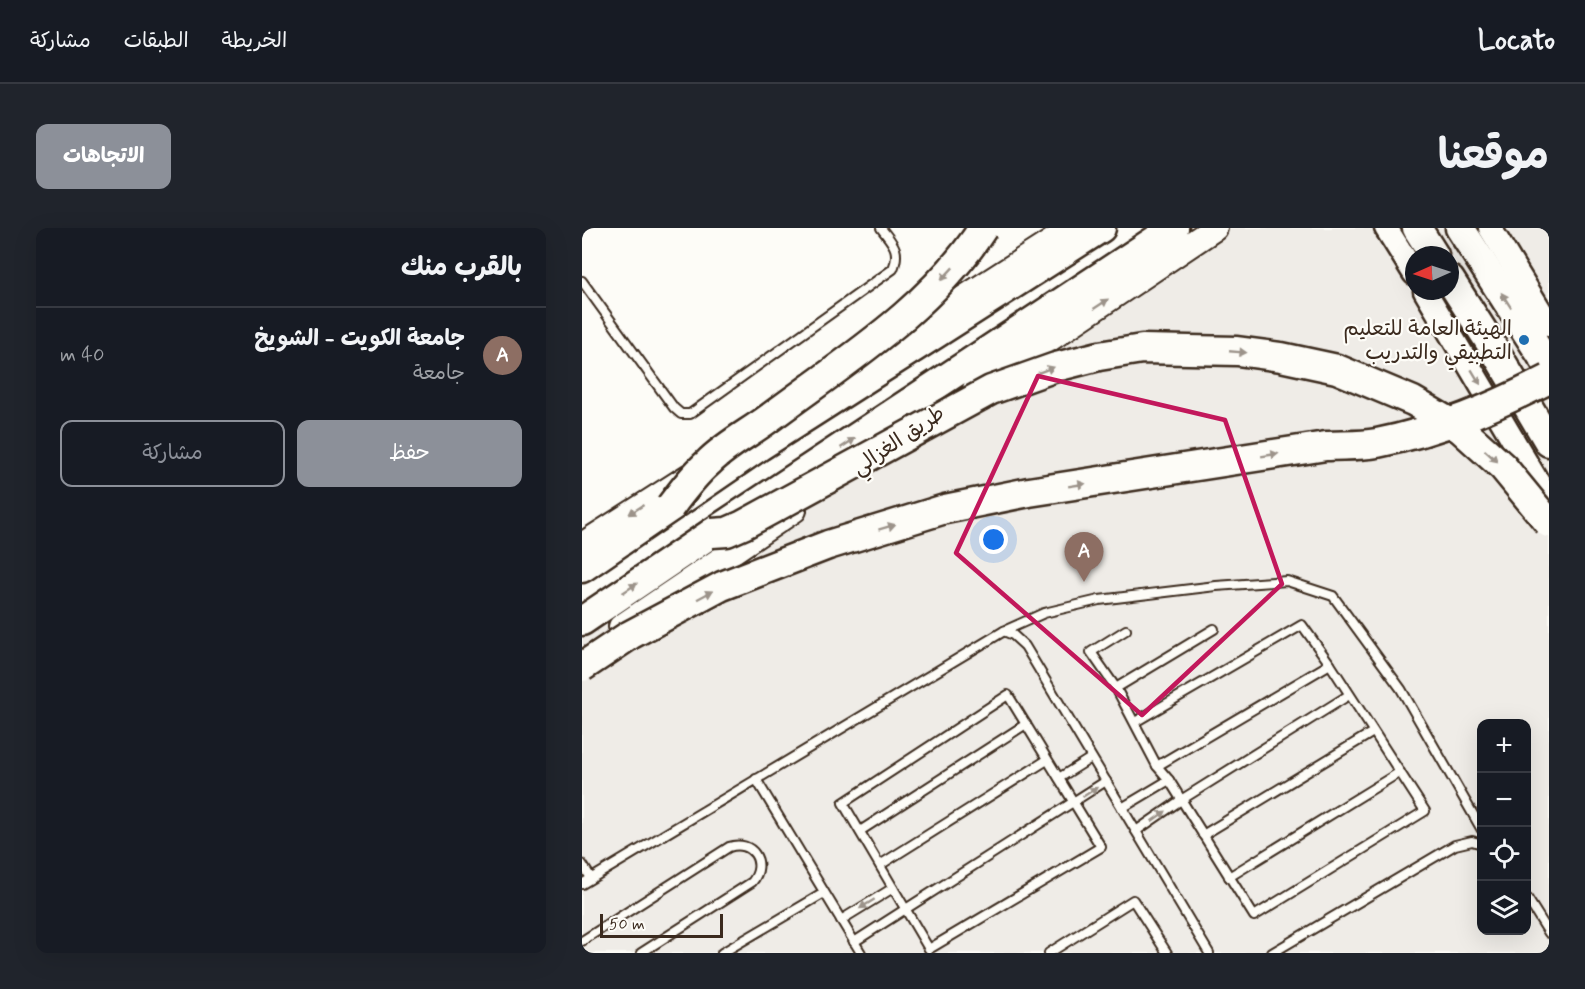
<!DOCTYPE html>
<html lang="ar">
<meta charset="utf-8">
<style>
body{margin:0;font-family:Mynerve,"Playpen Sans Arabic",sans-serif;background:#20242c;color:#f1f3f6;direction:rtl}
.controls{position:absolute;right:18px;bottom:18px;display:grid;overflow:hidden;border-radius:12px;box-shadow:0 6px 24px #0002}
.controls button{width:54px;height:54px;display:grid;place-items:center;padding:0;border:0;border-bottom:2px solid #363941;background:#171b24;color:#f1f3f6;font:30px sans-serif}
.compass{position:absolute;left:823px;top:18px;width:54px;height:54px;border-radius:50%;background:#171b24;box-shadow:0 6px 24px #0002;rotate:267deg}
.scale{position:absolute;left:18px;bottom:15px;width:123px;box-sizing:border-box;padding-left:6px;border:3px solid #3b2a1e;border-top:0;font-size:16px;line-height:21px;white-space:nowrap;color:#3b2a1e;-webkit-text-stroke:4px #fdfcf7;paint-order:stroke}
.you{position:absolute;left:412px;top:312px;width:21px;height:21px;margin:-15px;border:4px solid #fff;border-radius:50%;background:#1a73e8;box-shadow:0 0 0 9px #1a73e833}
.badge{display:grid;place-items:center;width:39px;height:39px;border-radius:50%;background:#8c9099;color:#fff;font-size:20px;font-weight:700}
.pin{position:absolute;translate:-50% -50px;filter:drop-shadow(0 2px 3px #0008)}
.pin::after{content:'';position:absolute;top:32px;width:21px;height:18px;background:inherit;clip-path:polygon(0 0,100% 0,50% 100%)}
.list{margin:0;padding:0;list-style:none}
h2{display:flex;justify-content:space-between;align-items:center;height:78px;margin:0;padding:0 24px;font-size:26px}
h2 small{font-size:20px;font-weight:400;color:#9ea1a6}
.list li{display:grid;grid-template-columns:39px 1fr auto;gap:18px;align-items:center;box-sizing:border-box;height:96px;padding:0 24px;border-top:2px solid #363941}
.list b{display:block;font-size:22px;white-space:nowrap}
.list p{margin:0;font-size:20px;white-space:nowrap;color:#9ea1a6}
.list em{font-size:20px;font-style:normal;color:#9ea1a6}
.actions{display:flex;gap:12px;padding:18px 24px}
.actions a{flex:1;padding:14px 0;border:2px solid #8c9099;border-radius:12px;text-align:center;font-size:21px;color:#8c9099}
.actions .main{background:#8c9099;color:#fff}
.icon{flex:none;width:33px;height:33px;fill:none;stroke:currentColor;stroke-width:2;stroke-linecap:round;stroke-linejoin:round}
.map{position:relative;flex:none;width:967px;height:725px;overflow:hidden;direction:ltr;border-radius:12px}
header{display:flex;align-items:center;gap:36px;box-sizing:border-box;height:84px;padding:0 30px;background:#171b24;border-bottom:2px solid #363941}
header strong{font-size:28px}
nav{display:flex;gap:33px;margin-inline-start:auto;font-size:21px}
.intro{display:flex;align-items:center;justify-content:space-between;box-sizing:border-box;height:144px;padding:0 36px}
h1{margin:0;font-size:42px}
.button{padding:15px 27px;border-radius:12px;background:#8c9099;color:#fff;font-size:21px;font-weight:700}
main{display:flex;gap:36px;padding:0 36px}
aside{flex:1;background:#171b24;border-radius:12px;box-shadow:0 6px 24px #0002}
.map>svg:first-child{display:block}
</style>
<header>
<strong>Locato</strong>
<nav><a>الخريطة</a><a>الطبقات</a><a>مشاركة</a></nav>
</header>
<div class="intro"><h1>موقعنا</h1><a class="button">الاتجاهات</a></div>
<main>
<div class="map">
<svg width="967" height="725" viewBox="0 0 967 725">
<rect width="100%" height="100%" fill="#fdfcf7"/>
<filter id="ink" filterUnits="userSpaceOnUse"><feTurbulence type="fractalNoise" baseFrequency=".0167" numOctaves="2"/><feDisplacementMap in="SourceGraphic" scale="12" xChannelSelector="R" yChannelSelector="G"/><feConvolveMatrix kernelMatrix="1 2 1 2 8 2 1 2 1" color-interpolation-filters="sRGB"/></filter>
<g filter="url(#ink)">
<path fill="#efece7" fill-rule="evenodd" d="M563,0H967V725H0V378ZM832,27H868V63H832ZM900,496H945V702H900Z"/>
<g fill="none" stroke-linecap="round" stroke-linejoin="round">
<defs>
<g id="lane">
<path d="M0,53L92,180L99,186H108L311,41C319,21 310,15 299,0"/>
<polyline points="544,402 509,424 534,460 575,538 587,552 672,688 843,583 748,436 720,397 553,494"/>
<polyline points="422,403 431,407 443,418 627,725"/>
<polyline points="534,460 632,401"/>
<polygon points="426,467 519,619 347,721 261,575"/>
<polyline points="575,538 748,436"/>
<polyline points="477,550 509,530"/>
<polyline points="174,551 279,725"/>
<polyline points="540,580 587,552"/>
<polyline points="278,603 444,496"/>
<polyline points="554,603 599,572 767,467"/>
<polyline points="621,607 791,504"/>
<polyline points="0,636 9,650"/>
<polyline points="298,637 465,532"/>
<polyline points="647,649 818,544"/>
<polyline points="0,656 422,403 462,385 517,372 634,358 705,353 751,368 819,461 900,602"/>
<polyline points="945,670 967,705"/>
<polyline points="259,692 311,660"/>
<path d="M0,713L147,619C170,611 186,635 170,654L59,725"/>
<polyline points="272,714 524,553"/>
<polyline points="140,725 242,665"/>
<polyline points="467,725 551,672 585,725"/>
<polyline points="690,725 873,617 890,613 900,616"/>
</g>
<g id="secondary">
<polyline points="804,0 832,45"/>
<polyline points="908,0 967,97"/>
<polyline points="843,63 967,273"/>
</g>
<g id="primary">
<polyline points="284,133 491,0"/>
<polyline points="393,161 633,0"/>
<polyline points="0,317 109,247"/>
<polyline points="39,399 212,282"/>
</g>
<g id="highway">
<polyline points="835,0 852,27"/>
<polyline points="878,0 967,139"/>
<polyline points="868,52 909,116 967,214"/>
<polyline points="0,340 178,218 519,0"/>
<polyline points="0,393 130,305 592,0"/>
</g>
</defs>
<use href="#lane" stroke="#3b2a1e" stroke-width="12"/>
<use href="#secondary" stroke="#3b2a1e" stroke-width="27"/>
<use href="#primary" stroke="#3b2a1e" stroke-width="28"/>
<use href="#highway" stroke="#3b2a1e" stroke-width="33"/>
<use href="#lane" stroke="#fdfcf7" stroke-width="8"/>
<use href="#secondary" stroke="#fdfcf7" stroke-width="22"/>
<use href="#primary" stroke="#fdfcf7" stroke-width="24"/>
<use href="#highway" stroke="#fdfcf7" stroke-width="28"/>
<defs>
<g id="highway-bridge">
<path d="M88,279C100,263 112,247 127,234C144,217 167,205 186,191C261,135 350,80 401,0"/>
<polyline points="130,305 145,304 161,297 409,162 474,139 517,128 560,121 655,123 699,129 755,141 831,173 879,201 921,239 967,295"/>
<path d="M0,439L48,407L140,358L246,317L363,281L447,264L744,218C761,217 779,218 795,215C856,203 912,179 967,151"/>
</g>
</defs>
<use href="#highway-bridge" stroke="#3b2a1e" stroke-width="33" stroke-linecap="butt"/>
<use href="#highway-bridge" stroke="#fdfcf7" stroke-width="28"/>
</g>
<defs><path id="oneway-solid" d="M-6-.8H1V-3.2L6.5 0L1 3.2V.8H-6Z" transform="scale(1.5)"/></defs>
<g fill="#9c938a">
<use href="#oneway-solid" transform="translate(365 46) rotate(133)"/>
<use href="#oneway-solid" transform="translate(924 72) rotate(-123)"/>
<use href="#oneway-solid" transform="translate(519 76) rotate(-34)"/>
<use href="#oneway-solid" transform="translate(656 124) rotate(5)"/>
<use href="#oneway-solid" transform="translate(464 142) rotate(-20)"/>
<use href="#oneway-solid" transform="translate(894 149) rotate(59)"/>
<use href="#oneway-solid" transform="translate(266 215) rotate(-33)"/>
<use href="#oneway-solid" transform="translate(688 227) rotate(-9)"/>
<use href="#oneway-solid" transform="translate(909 228) rotate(42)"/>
<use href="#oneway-solid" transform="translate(495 257) rotate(-9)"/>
<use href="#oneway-solid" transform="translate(54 282) rotate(147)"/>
<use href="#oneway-solid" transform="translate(305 299) rotate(-17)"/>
<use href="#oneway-solid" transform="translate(48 360) rotate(-34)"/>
<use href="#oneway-solid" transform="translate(123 367) rotate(-28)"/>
<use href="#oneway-solid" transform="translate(508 564) rotate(-33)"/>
<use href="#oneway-solid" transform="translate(577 588) rotate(-35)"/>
<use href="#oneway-solid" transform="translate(285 676) rotate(148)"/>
</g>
</g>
<path fill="none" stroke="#c2185b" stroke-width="4.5" stroke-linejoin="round" d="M456,148L643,192L700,356L560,487L374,325Z"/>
<circle fill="#1f6fb2" stroke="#fdfcf7" stroke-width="2" cx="942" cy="112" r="6"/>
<g text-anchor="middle" stroke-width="4.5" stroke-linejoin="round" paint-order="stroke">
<g font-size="21" fill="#3b2a1e" stroke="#fdfcf7" text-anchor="end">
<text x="930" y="107">الهيئة العامة للتعليم<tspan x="930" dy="24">التطبيقي والتدريب</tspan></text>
</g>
<g font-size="21" fill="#3b2a1e" stroke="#fdfcf7">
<text transform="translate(316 212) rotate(-34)" y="7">طريق الغزالي</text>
</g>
</g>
</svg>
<div class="controls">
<button>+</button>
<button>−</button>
<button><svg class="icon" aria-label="locate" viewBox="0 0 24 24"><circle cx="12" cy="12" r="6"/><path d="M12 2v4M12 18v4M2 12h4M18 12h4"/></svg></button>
<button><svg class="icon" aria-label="layers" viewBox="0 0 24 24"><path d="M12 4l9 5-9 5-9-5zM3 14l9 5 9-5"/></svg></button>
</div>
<svg class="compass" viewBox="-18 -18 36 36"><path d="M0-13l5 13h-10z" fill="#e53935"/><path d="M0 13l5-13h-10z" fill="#9ea1a6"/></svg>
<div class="scale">50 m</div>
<div class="you"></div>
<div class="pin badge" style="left:502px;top:354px;background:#8d6e63">A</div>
</div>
<aside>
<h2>بالقرب منك<small></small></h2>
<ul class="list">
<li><span class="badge" style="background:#8d6e63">A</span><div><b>جامعة الكويت - الشويخ</b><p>جامعة</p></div><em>40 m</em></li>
</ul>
<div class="actions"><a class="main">حفظ</a><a>مشاركة</a></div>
</aside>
</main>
